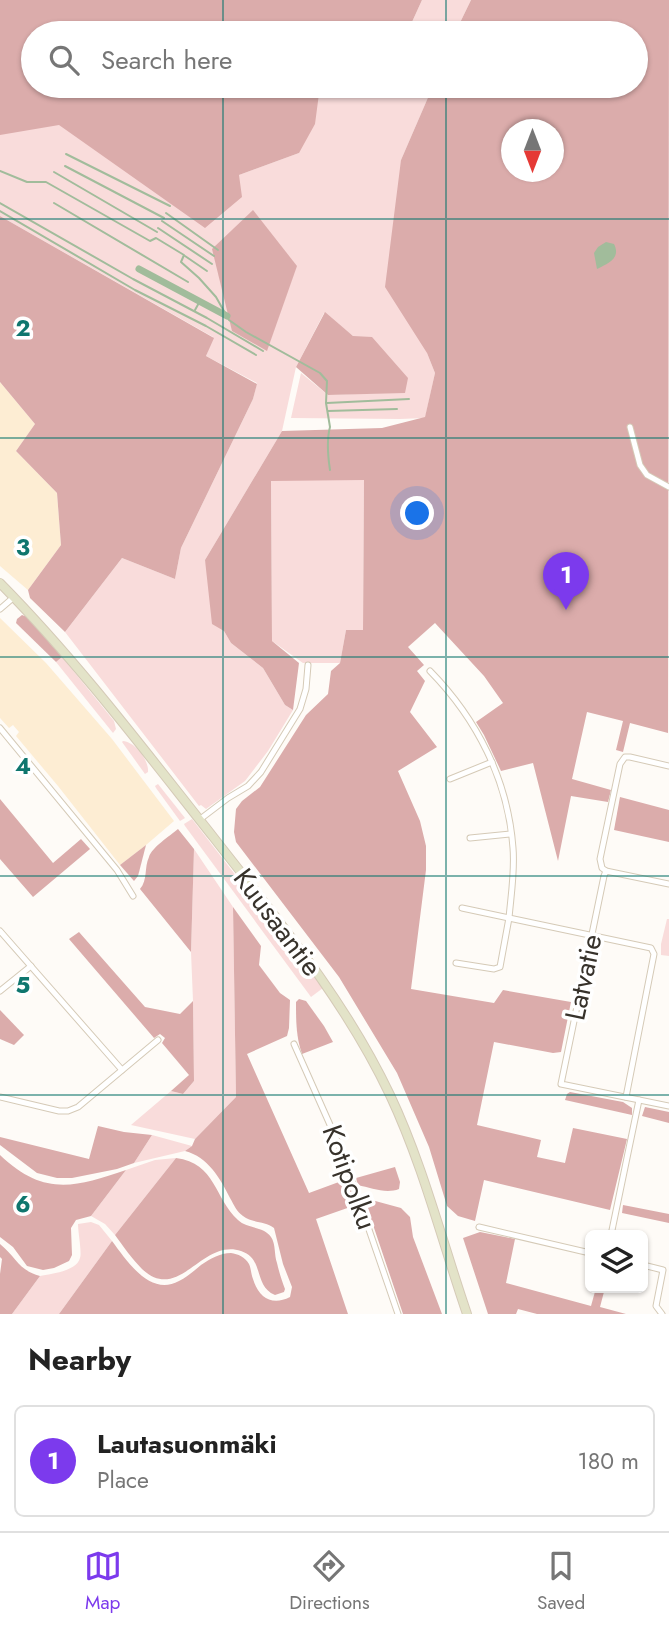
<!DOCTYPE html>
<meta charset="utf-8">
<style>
body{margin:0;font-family:Jost,sans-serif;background:#f2f2f2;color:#222}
.controls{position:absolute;right:21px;bottom:21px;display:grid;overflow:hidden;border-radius:10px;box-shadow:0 2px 5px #0004}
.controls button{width:63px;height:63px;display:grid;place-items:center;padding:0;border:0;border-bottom:2px solid #e0e0e0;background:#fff;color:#222;font:35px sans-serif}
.compass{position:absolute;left:501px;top:119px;width:63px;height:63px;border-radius:50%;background:#fff;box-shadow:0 2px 5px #0004;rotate:180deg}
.you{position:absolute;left:418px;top:514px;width:24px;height:24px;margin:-18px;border:5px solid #fff;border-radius:50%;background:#1a73e8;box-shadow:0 0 0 10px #1a73e833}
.badge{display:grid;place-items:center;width:46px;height:46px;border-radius:50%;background:#7c3aed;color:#fff;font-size:23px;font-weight:700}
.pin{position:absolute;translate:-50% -58px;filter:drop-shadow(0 2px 4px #0008)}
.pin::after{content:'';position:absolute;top:37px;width:24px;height:21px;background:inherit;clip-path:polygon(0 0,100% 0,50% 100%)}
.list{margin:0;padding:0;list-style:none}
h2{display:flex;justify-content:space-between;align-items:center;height:91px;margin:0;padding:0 28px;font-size:30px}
h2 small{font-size:23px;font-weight:400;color:#767676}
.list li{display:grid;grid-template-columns:46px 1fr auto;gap:21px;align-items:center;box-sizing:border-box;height:112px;margin:0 14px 14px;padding:0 14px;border:2px solid #e0e0e0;border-radius:10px}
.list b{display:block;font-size:26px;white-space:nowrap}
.list p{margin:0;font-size:23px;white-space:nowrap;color:#767676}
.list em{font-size:23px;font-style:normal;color:#767676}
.icon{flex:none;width:38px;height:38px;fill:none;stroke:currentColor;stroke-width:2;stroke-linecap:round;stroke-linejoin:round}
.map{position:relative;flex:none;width:669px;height:1314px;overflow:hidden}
.search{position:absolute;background:#fff;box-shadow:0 2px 5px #0004;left:21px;right:21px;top:21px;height:77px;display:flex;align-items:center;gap:18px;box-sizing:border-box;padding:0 24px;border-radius:38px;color:#767676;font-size:26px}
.sheet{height:217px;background:#fff}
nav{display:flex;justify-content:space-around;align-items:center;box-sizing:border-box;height:98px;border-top:2px solid #e0e0e0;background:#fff;font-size:19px;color:#767676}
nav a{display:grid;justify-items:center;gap:4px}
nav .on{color:#7c3aed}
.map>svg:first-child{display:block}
</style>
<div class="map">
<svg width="669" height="1314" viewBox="0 0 669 1314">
<rect width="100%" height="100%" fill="#fefbf7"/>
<g fill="#fdedd3">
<polygon points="0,382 35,424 16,451 57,493 61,545 28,590 0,566"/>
<polygon points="0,618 46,663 112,739 174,821 146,845 120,865 58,786 16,736 19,732 13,725 9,728 0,718"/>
</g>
<g fill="#f9dcdb">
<polygon points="0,0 33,33 33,86 239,175 299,153 163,86 371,86 382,94 386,86 433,86 401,160 427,353 435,373 425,418 400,419 291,418 301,373 328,395 405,392 353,336 324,313 296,367 282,431 205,560 224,631 231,643 263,668 285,705 293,710 268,751 245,781 206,809 201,805 199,806 65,632 122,558 175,579 181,548 253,399 257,383 206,356 213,337 0,216"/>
<polygon points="422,0 471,0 455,33 407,33"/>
<polygon points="271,480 364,480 363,630 346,630 340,663 303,663 272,641"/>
<polygon points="62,657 114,721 116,729 113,733 56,662"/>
<path d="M123,741C135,742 149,760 148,772L145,774L122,742Z"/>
<polygon points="158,784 185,818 180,821 156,788 155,786"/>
<polygon points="192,819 323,988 311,997 185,826 184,824"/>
<polygon points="194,849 233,907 236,1097 195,1139 131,1125 171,1091 183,1094 194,1081 193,1001 191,952"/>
<polygon points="667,919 669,919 669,956 661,955 661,944"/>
<polygon points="152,1135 192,1146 185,1151 134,1163"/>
<polygon points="176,1158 115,1235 105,1224 91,1216 126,1170 155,1160"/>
<path d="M91,1222L99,1225L112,1241L59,1314H12L40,1276C51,1274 77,1271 80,1258C82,1253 78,1232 78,1224Z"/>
</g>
<g fill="#dbacab" fill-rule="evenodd">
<polygon points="0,0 422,0 407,33 33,33 33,86 320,86 315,124 299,153 239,175 242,197 205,228 59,125 0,135"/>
<path d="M471,0H669L668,733L630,723L623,752L616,750L623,721L587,712L572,779L611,790L608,802L571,796L558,861L533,763L501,771L484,735L476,722L503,703L484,676L435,623L408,647L424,665L417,671L425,681L410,712L437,747L398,771L420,821L426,846V870L411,989L494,1003L503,990L571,1002L561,1052L553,1053L494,1042L477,1125L541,1140L537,1157L565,1163L573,1128L627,1139L610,1210L484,1180L475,1221L458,1216L447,1206L429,1147L397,1073L339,977L236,842L234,832L236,809L242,801L260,787L306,715L328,694L331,671L340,663L346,630H363L364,480L271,481L272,641L299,663L293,710L285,705L263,668L231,643L224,631L212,624L205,560L282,431L382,428L425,417L435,373L427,353L385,287L401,160L433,86H636V33H455ZM512,130H554V172H512Z"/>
<polygon points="253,210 297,266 267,351 232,331 212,249"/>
<polygon points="0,216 214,338 206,356 257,384 253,399 181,548 175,579 122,558 65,632 30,598 28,590 61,545 57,493 16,451 35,424 0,382"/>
<polygon points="325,312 353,336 372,337 408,378 405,393 328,395 296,367"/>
<polygon points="22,615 27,617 62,657 56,662 16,623 17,619"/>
<polygon points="620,797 669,810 669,842 614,830"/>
<polygon points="0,799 53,863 81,839 90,849 33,897 0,859"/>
<path d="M178,829L194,849L191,952L140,889C148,880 144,867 149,857C152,847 170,836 178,829Z"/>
<polygon points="146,845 138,876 134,881 120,865"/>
<path d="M233,907L261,946L259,965L280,993L290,1000L289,1028L287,1036L247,1054L309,1193L347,1179L356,1205L316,1219L348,1314H59L112,1241C127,1261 150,1297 179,1281C187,1277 194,1271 201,1265C210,1259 220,1253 231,1253C238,1254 245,1257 249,1264C251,1268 251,1274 253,1279C259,1298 272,1306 290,1297L292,1287L283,1264L274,1228C265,1221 252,1223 243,1216C237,1212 234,1205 230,1198C220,1178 208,1157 185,1151L192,1146L195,1139L236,1097Z"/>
<polygon points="79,932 145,1007 180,1014 193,1001 194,1081 183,1094 171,1091 189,1075 162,1043 165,1038 160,1034 154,1038 69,939"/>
<path d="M299,999L306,1001L324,1026L333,1042L302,1054C296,1037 296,1020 296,1002Z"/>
<polygon points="0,1010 24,1035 14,1045 0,1039"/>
<polygon points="570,1092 623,1102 632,1108 632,1115 565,1100 567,1094"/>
<polygon points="645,1107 669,1112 669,1123 642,1116"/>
<polygon points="98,1126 124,1132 152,1135 134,1163 117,1169 72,1178 57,1178 37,1173 0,1145 0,1137 89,1159"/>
<path d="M0,1155C43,1196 74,1188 126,1170L91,1216L76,1220L71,1228L72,1255L69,1261L54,1268L43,1270L27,1266L13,1247L0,1237Z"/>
<path d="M176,1158C216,1163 214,1198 238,1220C247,1229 264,1226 271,1237C276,1244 274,1255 277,1263C279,1272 282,1281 285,1289L284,1292L275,1295C253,1286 265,1259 241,1251C202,1238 179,1304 142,1269C132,1259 123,1246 115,1235Z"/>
<path d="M395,1167L400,1182L399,1189C386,1194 371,1188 358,1185L356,1178Z"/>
<polygon points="368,1199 401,1208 410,1217 413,1237 442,1314 403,1314 365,1201"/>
<polygon points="623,1205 669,1214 669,1223 622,1213"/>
<polygon points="480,1232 515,1239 506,1283 591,1306 596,1288 605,1288 600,1307 626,1314 537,1314 518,1309 516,1314 488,1314 463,1238"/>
<path d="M0,1244C17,1258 18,1270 40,1276L12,1314H0V1274L2,1259L0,1257Z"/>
</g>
<path fill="#a1bc9b" d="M606,242L614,244C621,258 609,263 597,269L594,253L598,247Z"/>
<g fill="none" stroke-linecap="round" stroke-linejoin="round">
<g stroke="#a1bc9b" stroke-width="2">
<polyline points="66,154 170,206"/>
<polyline points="65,166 164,218"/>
<path d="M0,171L27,182H46L150,241L156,238L184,255L181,262L199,278L216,297L229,320L246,332L320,373L327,381L326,403L330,427C327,438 328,457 330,470"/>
<polyline points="54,172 157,232"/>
<polyline points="0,203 133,279 207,318 263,351"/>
<polyline points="54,203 188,282"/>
<polyline points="0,211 135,290 206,326 256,355"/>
<polyline points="166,213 218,250"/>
<polyline points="162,221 214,256"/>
<polyline points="158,228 212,264"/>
<polyline points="185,256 207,271"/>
<polyline points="195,310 200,301"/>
<polyline points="327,403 409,399"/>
<polyline points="328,411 397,409"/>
</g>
<polyline stroke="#a1bc9b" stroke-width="7" points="139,269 227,316"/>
<defs>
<g id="street">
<polyline points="630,427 640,465 647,475 669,487"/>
<polyline points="0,609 14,597"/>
<path d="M430,671C477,719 508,780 513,848C515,871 511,895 509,918L651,948L654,954L626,1097"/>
<polyline points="0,728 117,870 133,896"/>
<polyline points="450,779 492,762"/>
<polyline points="199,820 228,798 248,786 261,772 300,709 306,689 308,665"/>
<polyline points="470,838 511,834"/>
<polyline points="606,871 604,876 561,1084 669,1106"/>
<polyline points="606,871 602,868 600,859 620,764 625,757 630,757 669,766"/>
<polyline points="606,871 669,884"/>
<polyline points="0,931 122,1070"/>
<polyline points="456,963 494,969 500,967 509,918 462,908"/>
<polyline points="0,991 31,966"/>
<polyline points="294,1044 343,1154 398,1314"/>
<polyline points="0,1097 59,1111 68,1111 78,1107 158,1040"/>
<polyline points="479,1227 590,1253"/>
<polyline points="611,1235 639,1100"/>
<polyline points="643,1265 663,1270 656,1306 662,1314"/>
</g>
<path id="secondary" d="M0,583C78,662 145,751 214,838C278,920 345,1000 390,1095C423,1165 442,1241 467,1314"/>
</defs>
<use href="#street" stroke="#d5cab7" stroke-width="7"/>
<use href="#secondary" stroke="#d5cab7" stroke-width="10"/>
<use href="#street" stroke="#fff" stroke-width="5"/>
<use href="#secondary" stroke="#e3e3c8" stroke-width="8"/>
</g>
<path fill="none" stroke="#0f766e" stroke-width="2" stroke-opacity="0.55" d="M223,0V33M446,0V33M223,86V1314M446,86V1314M0,219H669M0,438H669M0,657H669M0,876H669M0,1095H669"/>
<g text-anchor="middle" stroke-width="7" stroke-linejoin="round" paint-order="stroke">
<g font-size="28" fill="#37322b" stroke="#fff">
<text transform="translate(278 922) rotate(53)" y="10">Kuusaantie</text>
<text transform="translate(583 977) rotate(-78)" y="10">Latvatie</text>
<text transform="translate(350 1177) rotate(70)" y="10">Kotipolku</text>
</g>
</g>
<g font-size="23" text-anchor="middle" font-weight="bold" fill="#0f766e" stroke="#fff" stroke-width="7" stroke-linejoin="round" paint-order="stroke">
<text x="23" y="336">2</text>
<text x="23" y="555">3</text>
<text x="23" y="774">4</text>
<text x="23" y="993">5</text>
<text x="23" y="1212">6</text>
</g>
</svg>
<div class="controls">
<button><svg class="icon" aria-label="layers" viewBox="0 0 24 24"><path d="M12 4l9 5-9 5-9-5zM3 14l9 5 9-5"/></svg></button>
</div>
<svg class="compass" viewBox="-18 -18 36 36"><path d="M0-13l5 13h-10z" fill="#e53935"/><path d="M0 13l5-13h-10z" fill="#767676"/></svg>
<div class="you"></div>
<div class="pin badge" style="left:566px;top:610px">1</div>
<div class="search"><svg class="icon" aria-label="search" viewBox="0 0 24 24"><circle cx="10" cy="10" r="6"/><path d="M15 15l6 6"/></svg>Search here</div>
</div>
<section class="sheet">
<h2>Nearby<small></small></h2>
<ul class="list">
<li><span class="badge">1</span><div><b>Lautasuonmäki</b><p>Place</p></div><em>180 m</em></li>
</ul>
</section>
<nav>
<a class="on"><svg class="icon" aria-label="map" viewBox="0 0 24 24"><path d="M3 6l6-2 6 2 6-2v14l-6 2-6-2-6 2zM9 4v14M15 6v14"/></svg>Map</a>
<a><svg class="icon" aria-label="directions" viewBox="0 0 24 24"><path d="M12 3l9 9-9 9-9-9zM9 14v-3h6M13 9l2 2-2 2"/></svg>Directions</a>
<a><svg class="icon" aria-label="saved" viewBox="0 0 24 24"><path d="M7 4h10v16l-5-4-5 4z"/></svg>Saved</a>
</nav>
